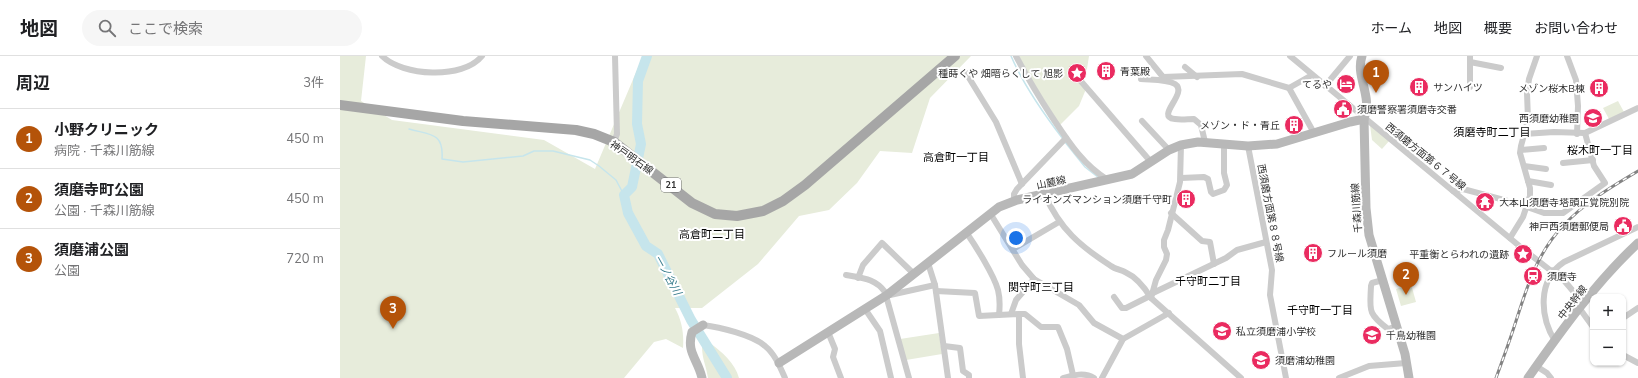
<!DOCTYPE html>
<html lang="ja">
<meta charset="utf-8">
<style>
body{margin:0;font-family:"Nunito Sans","Noto Sans JP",sans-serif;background:#f6f6f6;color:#202124}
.controls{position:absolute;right:12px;bottom:12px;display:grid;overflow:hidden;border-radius:8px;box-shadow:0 1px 3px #0004}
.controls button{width:36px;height:36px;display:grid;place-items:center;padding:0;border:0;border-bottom:1px solid #e0e0e0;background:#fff;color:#202124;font:20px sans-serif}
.you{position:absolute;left:676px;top:182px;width:14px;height:14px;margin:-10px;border:3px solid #fff;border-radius:50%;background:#1a73e8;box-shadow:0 0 0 6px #1a73e833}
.badge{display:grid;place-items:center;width:26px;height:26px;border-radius:50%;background:#b45309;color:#fff;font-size:13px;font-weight:700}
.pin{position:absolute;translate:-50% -33px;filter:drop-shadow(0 1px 2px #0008)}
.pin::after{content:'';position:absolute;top:21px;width:14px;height:12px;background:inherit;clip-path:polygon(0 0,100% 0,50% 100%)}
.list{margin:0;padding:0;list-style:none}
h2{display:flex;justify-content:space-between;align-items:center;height:52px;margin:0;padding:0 16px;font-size:17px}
h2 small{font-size:13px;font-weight:400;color:#757577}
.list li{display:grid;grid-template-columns:26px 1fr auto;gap:12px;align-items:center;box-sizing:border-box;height:60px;padding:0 16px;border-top:1px solid #e0e0e0}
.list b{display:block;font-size:15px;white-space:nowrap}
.list p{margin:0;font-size:13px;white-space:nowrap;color:#757577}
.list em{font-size:13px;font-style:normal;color:#757577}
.icon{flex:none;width:22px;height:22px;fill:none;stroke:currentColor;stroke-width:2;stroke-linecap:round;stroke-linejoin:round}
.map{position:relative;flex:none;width:1298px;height:322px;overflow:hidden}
header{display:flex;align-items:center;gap:24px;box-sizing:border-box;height:56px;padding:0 20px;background:#fff;border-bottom:1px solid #e0e0e0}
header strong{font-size:19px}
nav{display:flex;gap:22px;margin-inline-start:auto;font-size:14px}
.search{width:280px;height:36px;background:#f6f6f6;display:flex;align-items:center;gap:10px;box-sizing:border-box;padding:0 14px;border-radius:22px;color:#757577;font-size:15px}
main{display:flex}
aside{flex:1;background:#fff}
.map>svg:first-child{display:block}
</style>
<header>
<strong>地図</strong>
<div class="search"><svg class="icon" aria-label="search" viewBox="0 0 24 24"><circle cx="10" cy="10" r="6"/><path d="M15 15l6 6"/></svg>ここで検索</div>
<nav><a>ホーム</a><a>地図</a><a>概要</a><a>お問い合わせ</a></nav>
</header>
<main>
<aside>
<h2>周辺<small>3件</small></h2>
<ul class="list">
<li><span class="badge">1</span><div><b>小野クリニック</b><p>病院 · 千森川筋線</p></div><em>450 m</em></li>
<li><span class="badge">2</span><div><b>須磨寺町公園</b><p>公園 · 千森川筋線</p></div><em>450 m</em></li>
<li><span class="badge">3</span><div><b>須磨浦公園</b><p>公園</p></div><em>720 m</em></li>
</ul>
</aside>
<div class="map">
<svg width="1298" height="322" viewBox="0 0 1298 322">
<rect width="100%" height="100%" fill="#fff"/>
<g fill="#e7ecdb">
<path d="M0,0H26L21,45L52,64L204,84L255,113L303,0H631L590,42L572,97L540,95L517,127L489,154L459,160L418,208L362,252H335C342,265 344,277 343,292L326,283L314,286L284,322H0Z"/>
<polygon points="679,0 749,0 747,13 741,26 746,33 739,50 720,69 689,20"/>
<polygon points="1278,45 1284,56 1269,63 1263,52"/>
<polygon points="1030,69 1050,84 1042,93 1032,84"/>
<polygon points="1071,228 1076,246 1061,250 1056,233"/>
<polygon points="599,277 602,298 566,304 560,283"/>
<path d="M370,287C382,296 395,307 399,322H368C366,309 362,303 362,290Z"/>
</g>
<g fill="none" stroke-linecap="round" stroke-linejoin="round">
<g stroke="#c6e5ec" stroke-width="1.5">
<path d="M671,0C684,30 703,57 723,83"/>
<path d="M69,73C90,79 104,76 102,103L123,106L183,100L194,95H213L250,104L259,110L276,124L284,139"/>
<polyline points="725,86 745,111 759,122"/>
</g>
<polyline stroke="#c6e5ec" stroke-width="10" points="307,0 298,25 297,68 301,88 292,131 284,139 288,157 306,190 318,198 351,264 387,322"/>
<g stroke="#cbcbcb" stroke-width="6">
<path d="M42,0C62,20 123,24 142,0"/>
<path d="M676,0C687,21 699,41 712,61C728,85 743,109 768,124"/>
<polyline points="806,0 823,21 902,18 949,32 972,19"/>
<polyline points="950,0 1183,193 1210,214 1216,215 1244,248"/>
<polyline points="1227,0 1236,24 1238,50 1237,78"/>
<polyline points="1130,6 1161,12"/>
<polyline points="845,11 857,21"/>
<polyline points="626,17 656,66 682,128"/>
<polyline points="739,23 811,106"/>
<path d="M801,23C811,24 826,23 835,28C849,37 814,61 835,63C841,64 848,63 854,63L861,69L865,86"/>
<polyline points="985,30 1010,0"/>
<polyline points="1130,31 1130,0"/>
<polyline points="949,32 974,77"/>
<polyline points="802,65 829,94"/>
<polyline points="1184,78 1214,76 1245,77 1298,52"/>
<polyline points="274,86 277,78 275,0"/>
<polyline points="908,90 932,214 930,239 946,322"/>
<polyline points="1181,94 1204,92"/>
<polyline points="1223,107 1253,104"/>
<polyline points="1184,110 1206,113"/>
<polyline points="841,122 864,121 868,123 871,136 873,138 884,134 887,129 884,117 884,88"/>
<polyline points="1188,125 1211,129"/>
<polyline points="1113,135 1123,133 1187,150"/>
<path d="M705,139C720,173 740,190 771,210C775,213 781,214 785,216C796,221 805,232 811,242L901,322"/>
<polyline points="677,144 674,141 674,138 677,133 726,82"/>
<polyline points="1187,151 1204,157 1223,157 1265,127 1254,110 1245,77"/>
<polyline points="650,157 682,209 694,223 739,249 754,267 783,283"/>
<polyline points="831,157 862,185 870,186 874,208"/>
<path d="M626,176C635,189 654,219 658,234C660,242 660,250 659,259"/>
<polyline points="1170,182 1183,161 1190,140 1190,132 1180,97 1181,90 1188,64 1187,37 1189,23 1197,0"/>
<polyline points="673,193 719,166"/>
<polyline points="588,207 595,229 608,322"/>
<path d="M506,219C521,222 535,222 545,236L569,322"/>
<polyline points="518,222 523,209 542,187 574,218"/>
<path d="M1043,224L1032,227L1031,230C1030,254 1027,257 1048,273L1057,270"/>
<polyline points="596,235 635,237 639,260 679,258 679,288 683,322"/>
<polyline points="813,237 886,202 897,194 926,186"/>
<polyline points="550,239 595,229"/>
<polyline points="774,241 782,252 786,252 810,240"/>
<polyline points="811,242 816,224 826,204 827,198 824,191 824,184 828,174 840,126 841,89"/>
<polyline points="525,253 540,275 551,322"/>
<polyline points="1240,253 1253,271"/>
<polyline points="671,258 676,244 694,223"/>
<polyline points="679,258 685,258 701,271 718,271 727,293 733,319"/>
<polyline points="1283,262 1298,252"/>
<path d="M363,269C379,271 413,279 425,290C435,298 440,311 445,322"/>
<polyline points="488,276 495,293 493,301 501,322"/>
<path d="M1215,285C1200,261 1197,224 1224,206L1298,171"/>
<polyline points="604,290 620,292 623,315 629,319 629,322"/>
<polyline points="1283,299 1298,307"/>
<polyline points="1196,310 1207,317 1211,322"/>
<path d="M723,322C733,319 745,316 754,322"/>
<polyline points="762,322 783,283 829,257"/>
<polyline points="999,322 1029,310 1066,307"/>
</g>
<g stroke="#b8b8b8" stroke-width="9">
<path d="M1022,0C1015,21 1033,39 1024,63L1026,152L1029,179L1065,298L1069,322"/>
<polyline points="439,307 547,239 659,151 677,144 792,118 829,94 841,89 858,86 908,90 937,88 1010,66 1024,63"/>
<path d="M362,322C358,303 346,297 352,276L363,269"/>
<path d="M1188,322C1221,275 1256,226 1298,187"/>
</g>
<polyline stroke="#a6a6a6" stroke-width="10" points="0,49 123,65 236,74 254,78 274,86 352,147 375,158 397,160 423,155 443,145 465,129 615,0"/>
<defs>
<path id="rail" d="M1156,322C1163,303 1170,284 1176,265C1187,231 1197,197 1223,170C1244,147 1271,131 1298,115"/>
</defs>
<use href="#rail" stroke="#838383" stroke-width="3"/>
<use href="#rail" stroke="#fff" stroke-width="1.5" stroke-dasharray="4.5" stroke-linecap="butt"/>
</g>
<defs>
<symbol id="building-disc" viewBox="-11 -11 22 22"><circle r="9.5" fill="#ea2b60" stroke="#fff"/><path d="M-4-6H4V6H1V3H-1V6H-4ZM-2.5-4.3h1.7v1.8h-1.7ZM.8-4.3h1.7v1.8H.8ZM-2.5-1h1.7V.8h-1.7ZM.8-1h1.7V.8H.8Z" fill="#fff"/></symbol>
<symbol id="sight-disc" viewBox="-11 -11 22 22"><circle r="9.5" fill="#ea2b60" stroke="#fff"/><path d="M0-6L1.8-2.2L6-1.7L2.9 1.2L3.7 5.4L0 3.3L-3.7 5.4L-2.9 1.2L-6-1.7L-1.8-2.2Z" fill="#fff"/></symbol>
<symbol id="hotel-disc" viewBox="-11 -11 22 22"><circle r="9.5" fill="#ea2b60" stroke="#fff"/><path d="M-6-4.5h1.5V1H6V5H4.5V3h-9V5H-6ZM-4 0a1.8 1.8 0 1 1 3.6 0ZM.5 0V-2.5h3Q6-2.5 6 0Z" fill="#fff"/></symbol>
<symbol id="civic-disc" viewBox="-11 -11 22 22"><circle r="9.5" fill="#ea2b60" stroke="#fff"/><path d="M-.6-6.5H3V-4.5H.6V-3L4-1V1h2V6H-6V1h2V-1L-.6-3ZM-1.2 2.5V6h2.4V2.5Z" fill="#fff"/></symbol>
<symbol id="school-disc" viewBox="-11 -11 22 22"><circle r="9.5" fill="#ea2b60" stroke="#fff"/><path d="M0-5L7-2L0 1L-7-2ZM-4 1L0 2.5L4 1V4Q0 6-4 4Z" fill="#fff"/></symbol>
<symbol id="temple-disc" viewBox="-11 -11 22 22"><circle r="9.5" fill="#ea2b60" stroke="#fff"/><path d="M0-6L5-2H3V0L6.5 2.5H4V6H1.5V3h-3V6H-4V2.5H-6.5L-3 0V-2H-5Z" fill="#fff"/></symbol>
<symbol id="station-disc" viewBox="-11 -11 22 22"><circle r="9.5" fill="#ea2b60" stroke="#fff"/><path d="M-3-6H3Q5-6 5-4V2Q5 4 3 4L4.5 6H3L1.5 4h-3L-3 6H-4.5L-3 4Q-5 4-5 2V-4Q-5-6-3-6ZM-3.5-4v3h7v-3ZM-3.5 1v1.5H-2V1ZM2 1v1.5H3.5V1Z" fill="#fff"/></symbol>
</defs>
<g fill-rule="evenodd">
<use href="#building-disc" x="755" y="4" width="22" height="22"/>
<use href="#sight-disc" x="726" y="6" width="22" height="22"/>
<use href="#hotel-disc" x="995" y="17" width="22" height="22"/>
<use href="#building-disc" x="1068" y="20" width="22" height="22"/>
<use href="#building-disc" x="1248" y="21" width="22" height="22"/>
<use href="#civic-disc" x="992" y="42" width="22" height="22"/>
<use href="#school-disc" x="1242" y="51" width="22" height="22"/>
<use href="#building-disc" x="943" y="58" width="22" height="22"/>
<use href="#building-disc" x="835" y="132" width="22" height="22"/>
<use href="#temple-disc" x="1134" y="135" width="22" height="22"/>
<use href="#civic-disc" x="1272" y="159" width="22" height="22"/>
<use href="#building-disc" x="962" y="186" width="22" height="22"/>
<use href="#sight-disc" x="1172" y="187" width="22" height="22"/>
<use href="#station-disc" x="1182" y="209" width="22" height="22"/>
<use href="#school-disc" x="871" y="264" width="22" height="22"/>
<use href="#school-disc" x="1021" y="268" width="22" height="22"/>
<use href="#school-disc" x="910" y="293" width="22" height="22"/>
</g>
<g text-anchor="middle" stroke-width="4" stroke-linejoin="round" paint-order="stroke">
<rect fill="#fff" stroke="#6d6d6d" stroke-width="1" x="321" y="122" width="20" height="14" rx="3"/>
<g font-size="9" font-weight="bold" fill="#2e2e2e">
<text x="331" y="132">21</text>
</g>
<g font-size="10" fill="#2e2e2e" stroke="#fff" text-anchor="start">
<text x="780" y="19">青葉殿</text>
<text x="723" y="21" text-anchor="end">種蒔くや 畑暗らくして 旭影</text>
<text x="992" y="32" text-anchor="end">てるや</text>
<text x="1093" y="35">サンハイツ</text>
<text x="1245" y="36" text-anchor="end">メゾン桜木B棟</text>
<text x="1017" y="57">須磨警察署須磨寺交番</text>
<text x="1239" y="66" text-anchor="end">西須磨幼稚園</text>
<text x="940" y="73" text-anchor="end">メゾン・ド・青丘</text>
<text x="832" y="147" text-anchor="end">ライオンズマンション須磨千守町</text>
<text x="1159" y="150">大本山須磨寺塔頭正覚院別院</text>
<text x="1269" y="174" text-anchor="end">神戸西須磨郵便局</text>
<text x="987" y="201">フルール須磨</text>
<text x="1169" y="202" text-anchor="end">平重衡とらわれの遺跡</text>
<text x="1207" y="224">須磨寺</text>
<text x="896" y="279">私立須磨浦小学校</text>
<text x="1046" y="283">千鳥幼稚園</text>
<text x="935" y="308">須磨浦幼稚園</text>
</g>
<g font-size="10" fill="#2e2e2e" stroke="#fff">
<text transform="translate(1086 100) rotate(39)" y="4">西須磨方面第６７号線</text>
<text transform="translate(292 101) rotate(35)" y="4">神戸明石線</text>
<text transform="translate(711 126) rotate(-12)" y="4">山麓線</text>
<text transform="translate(1016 152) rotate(-94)" y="4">千森川筋線</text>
<text transform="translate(931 157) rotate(79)" y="4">西須磨方面第８８号線</text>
<text transform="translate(1232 246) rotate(-52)" y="4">中央幹線</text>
</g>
<g font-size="11" fill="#000" stroke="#fff">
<text x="1152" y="80">須磨寺町二丁目</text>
<text x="1260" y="98">桜木町一丁目</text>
<text x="616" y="105">高倉町一丁目</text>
<text x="372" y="182">高倉町二丁目</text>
<text x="868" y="229">千守町二丁目</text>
<text x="701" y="235">関守町三丁目</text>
<text x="980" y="258">千守町一丁目</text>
</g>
<g font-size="11" font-style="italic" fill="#387c8c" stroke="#fff">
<text transform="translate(328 219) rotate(61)" y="4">一ノ谷川</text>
</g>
</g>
</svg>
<div class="controls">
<button>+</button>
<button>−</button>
</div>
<div class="you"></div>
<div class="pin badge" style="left:1036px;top:37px">1</div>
<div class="pin badge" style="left:1066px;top:239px">2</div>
<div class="pin badge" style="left:53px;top:273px">3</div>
</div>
</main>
